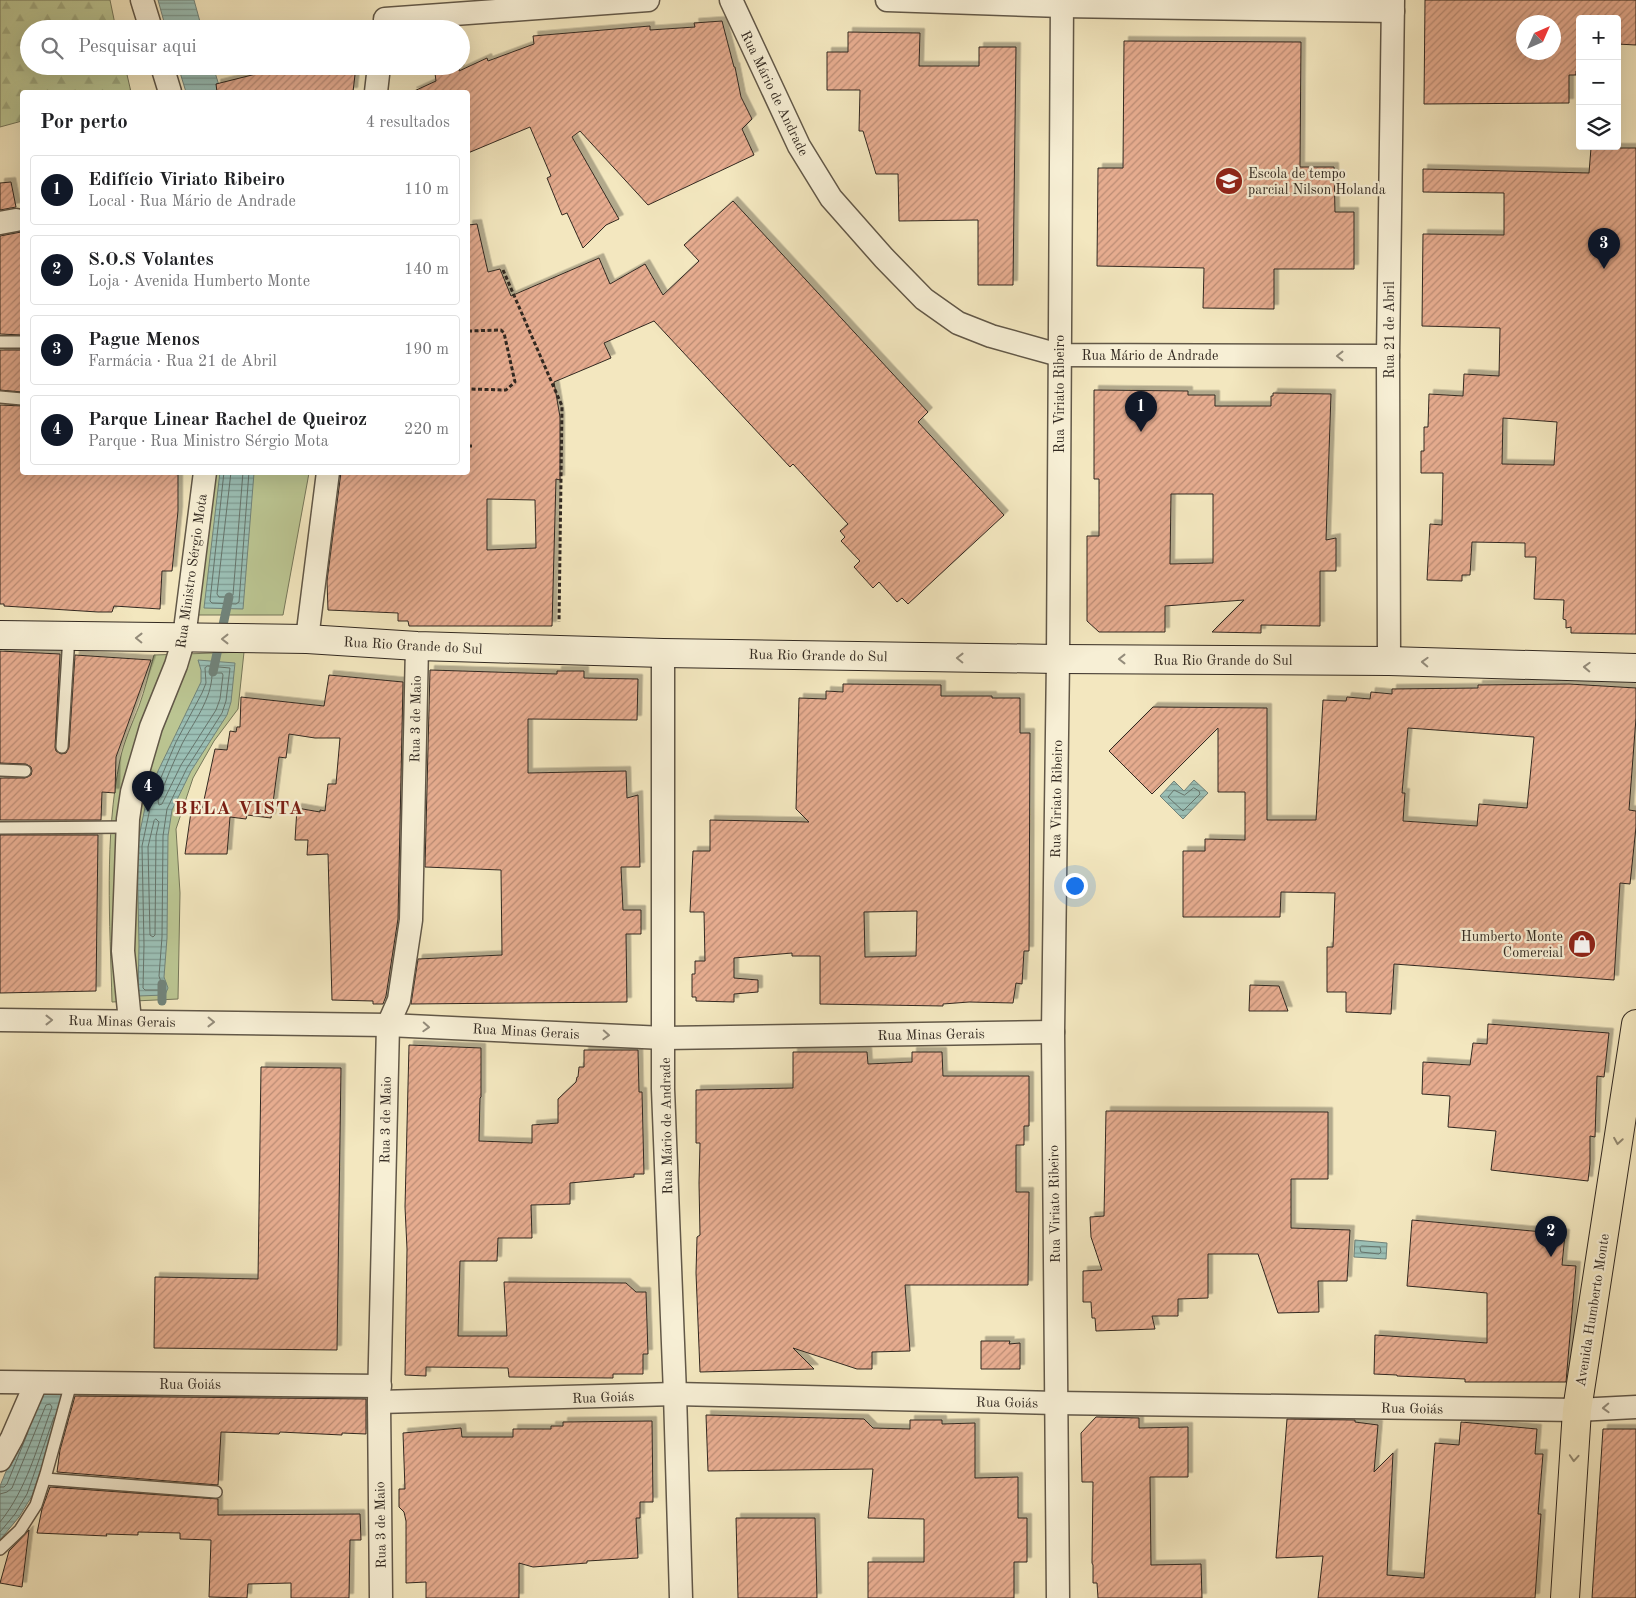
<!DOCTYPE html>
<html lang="pt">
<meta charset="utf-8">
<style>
body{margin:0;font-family:"Old Standard TT",serif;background:#f2f2f2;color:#202124}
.controls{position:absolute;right:15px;top:15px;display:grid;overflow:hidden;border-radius:5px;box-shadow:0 5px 20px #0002}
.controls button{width:45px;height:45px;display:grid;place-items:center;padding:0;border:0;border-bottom:1px solid #e0e0e0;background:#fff;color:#202124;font:25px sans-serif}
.compass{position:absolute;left:1516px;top:15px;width:45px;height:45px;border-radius:50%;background:#fff;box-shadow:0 5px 20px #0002;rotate:45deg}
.you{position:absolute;left:1074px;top:885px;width:18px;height:18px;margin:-12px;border:4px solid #fff;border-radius:50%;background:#1a73e8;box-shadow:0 0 0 8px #1a73e833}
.badge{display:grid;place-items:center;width:32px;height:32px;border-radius:50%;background:#111827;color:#fff;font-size:16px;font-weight:700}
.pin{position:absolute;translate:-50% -41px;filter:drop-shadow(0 1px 2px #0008)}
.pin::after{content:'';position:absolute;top:26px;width:18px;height:15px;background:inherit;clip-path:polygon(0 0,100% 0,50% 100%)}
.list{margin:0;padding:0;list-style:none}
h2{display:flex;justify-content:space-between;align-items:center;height:65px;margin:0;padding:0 20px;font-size:21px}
h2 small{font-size:16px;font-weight:400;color:#757577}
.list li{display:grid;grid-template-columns:32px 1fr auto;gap:15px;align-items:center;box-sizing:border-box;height:70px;margin:0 10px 10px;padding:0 10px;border:1px solid #e0e0e0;border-radius:5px}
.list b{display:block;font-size:19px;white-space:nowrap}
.list p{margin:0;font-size:16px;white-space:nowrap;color:#757577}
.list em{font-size:16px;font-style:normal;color:#757577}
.icon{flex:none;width:28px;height:28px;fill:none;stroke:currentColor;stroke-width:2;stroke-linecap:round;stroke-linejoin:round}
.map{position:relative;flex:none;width:1636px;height:1598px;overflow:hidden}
.search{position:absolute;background:#fff;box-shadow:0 5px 20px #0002;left:20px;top:20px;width:450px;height:55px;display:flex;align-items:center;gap:12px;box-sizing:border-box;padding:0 18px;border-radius:28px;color:#757577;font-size:19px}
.panel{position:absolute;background:#fff;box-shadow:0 5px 20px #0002;left:20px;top:90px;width:450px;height:385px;border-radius:5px}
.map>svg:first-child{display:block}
</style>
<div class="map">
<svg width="1636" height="1598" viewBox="0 0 1636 1598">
<defs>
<pattern id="forest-firs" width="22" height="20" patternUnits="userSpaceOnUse" patternTransform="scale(1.25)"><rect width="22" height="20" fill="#bbc592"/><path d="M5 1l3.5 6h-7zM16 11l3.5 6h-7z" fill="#a1a97e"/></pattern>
<pattern id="water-rules" width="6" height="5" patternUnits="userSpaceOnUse" patternTransform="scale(1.25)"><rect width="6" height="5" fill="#9bbfb5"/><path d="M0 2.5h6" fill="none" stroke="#7f9b93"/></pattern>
<pattern id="building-hatch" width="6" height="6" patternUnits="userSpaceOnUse" patternTransform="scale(1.25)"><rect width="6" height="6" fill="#e6ac8f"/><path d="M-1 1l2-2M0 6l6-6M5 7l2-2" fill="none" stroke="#bb8c74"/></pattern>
<filter id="shadow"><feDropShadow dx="4.5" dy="-4.5" stdDeviation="0" flood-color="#0004"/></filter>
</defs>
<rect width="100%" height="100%" fill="#f3e7bf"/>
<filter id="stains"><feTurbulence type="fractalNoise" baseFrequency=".004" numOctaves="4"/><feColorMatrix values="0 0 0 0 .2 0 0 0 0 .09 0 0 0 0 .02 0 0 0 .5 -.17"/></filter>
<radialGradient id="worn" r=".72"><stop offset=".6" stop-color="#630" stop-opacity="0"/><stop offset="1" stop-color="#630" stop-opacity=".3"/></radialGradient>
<polygon fill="url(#forest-firs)" stroke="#76775a" points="0,0 110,0 116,29 29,29 29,66 125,66 131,92 22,92 22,121 0,127"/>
<g fill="#bbc592" stroke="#76775a">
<polygon points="205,473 309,473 283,615 187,615"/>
<path d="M244,652L238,709L214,741L193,778L176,829L180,893L178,999L112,1002C110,923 104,837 120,760C124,741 132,724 139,706C145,690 149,672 154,655Z"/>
</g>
<g fill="url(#water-rules)" stroke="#71837a">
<polygon points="158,0 194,0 202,29 166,29"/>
<polygon points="178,66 213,66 221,92 186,92"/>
<polygon points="220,472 254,473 243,609 204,608"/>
<polygon points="198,660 235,663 231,702 227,715 191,771 172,810 168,836 167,938 164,977 168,988 165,995 138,996 139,945 137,846 147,798 158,771 201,682 201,670"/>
<polygon points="1194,780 1208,793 1183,819 1160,796 1174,781 1184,791"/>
<polygon points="1355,1240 1387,1243 1386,1259 1354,1257"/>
<polygon points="39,1391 65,1394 63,1409 32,1496 19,1517 0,1540 0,1486"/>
</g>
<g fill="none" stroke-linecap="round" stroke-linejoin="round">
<g stroke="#66746b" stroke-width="1">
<polyline points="224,472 210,601 212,603 236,604 239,602 249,472"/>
<polyline points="231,472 217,594 219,597 231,597 233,595 243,472"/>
<polygon points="208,666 230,668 226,701 222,713 187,768 167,809 163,836 162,937 159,976 163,988 160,990 145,990 143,988 144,945 142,846 152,799 176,742 202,693 206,683 205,668"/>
<path d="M214,673H222L223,675L220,699L216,710L181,765L162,804L159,805L158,801C165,782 173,763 182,744C193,723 212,699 212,674Z"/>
<polygon points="1194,788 1199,791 1200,794 1183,811 1168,797 1174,790 1184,795"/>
<polygon points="156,819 159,822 156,836 155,935 153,937 150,935 148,847 154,821"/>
<polygon points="1362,1246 1380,1247 1381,1252 1379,1254 1361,1252 1360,1248"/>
<polyline points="0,1487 4,1487 7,1484 28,1432"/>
<path d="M0,1494L7,1492L12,1488L46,1405L50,1404L52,1407C37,1447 27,1489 0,1522"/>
<polyline points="0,1532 15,1514 27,1494 54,1417"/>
</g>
<g stroke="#71837a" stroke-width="9">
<polyline points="213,672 229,597"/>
<polyline points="162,1001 162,984"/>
</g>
</g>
<g fill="url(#building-hatch)" stroke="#322921" fill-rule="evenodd" filter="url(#shadow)">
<path d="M1425,0H1636V45L1617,44V19H1580V71H1576V75H1569V103L1424,104ZM1524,22H1554V52H1524Z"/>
<polygon points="722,21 734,67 735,67 741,97 752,119 742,129 754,155 648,205 580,131 572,137 619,219 606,225 583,248 567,213 562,215 547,178 551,176 530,127 468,153 468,92 412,92 436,81 434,66 460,66 459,71 487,58 488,61 534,44 533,36 650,26 650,30 695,27 694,23"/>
<polygon points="848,32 920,33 919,66 979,66 979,47 1016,47 1013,285 978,285 978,220 899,221 898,174 876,174 863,131 859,131 860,90 827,90 827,52 848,52"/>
<polygon points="1124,41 1301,42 1300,167 1334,167 1335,212 1354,212 1354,269 1274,269 1274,309 1203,308 1204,268 1097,266 1098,168 1123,168"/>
<polygon points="288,66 356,66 353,92 217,92 216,84"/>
<path d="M1591,148H1636V634L1571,633V627L1566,628V620L1563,619L1564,600L1534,599L1536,557H1525V543L1472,542L1470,575H1462V581L1427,580L1430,524L1442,525L1443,473H1421V451H1424V427H1428L1429,394L1463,396L1464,374L1499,376L1500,328L1422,326L1423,234L1504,235V193L1423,192V169L1589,173ZM1503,418L1557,422L1554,465L1502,464Z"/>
<polygon points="11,182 16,207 0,210 0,183"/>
<path d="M733,201L928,412L918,422L1004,515L908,604L902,598L897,602L879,582L873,588L854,567L860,561L841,541L845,537L840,531L848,524L793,464L790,467L654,321L604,343L611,358L554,382L560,417V480L556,479L552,626H409L408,621H398V613L328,610L327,581L341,472H468V225L477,224L488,272L500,269L511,296L599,258L610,284L645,264L663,295L699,261L684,245ZM487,499L535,500L536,548L487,550Z"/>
<polygon points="21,232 22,241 22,335 0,334 0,236"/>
<polygon points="22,350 22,392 0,390 0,350"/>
<path d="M1094,390L1188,391V395H1215V406H1271V396H1273V393L1331,394L1326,540L1336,538V571H1320V626L1261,625V633L1212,632L1244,600L1165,606V632H1099L1087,621V536H1099V479H1094ZM1171,494H1213V563L1170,564Z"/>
<polygon points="0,405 22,406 22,472 178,472 178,511 172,571 162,571 160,609 114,606 112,612 98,612 4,606 4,604 0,604"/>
<polygon points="0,651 60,654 55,747 56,751 61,754 66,753 69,747 75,655 151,660 116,757 115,793 102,792 101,820 0,820 0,778 25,778 31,775 32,771 31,767 26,764 0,763"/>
<polygon points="430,670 557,674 557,671 584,671 584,678 638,679 637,720 528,719 528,773 626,771 627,798 638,795 640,867 621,867 623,910 641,910 641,934 626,934 627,1002 411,1004 418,959 502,955 501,870 425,867"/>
<polygon points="329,675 403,682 398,919 386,996 383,1004 373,1004 373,1001 332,1000 328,854 307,855 308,840 295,840 297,808 320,812 320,810 325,811 328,784 336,784 340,738 315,738 289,734 286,758 279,757 271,818 247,815 246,819 230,817 227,854 185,854 191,812 201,814 215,749 227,750 230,731 236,732 237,727 240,727 241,697 324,706"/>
<path d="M843,684L941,685V696H992V698H1020V733H1030L1029,951H1024L1022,984L1016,983L1013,1003L969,1002L943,1004V1006L820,1004V956H792V953L734,958V978L758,980V992L734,994V1002L696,1001V997H692V974H695V961H705L704,912H690L693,851H710V820L809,822L796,809L799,698L826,699V691L843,692ZM917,911L916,956L865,957L864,912Z"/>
<path d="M1569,684L1636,688V718L1629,810L1636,811V827L1630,884L1620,883L1614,980L1394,964L1391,1014L1346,1012V992H1327V947H1333L1335,893L1281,892L1280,917H1183V851H1205V839L1245,840V792H1218V728L1152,794L1109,751L1153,707L1267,708V820H1316L1323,700L1346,701L1347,697L1370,699L1371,692L1392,694V689L1478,688V685ZM1408,728L1534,737L1527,808L1479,804L1477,826L1403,821L1405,793H1402Z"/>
<polygon points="0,835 98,835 96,991 0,993"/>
<polygon points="1250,985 1279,986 1288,1011 1249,1011"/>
<polygon points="1488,1024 1609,1033 1604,1077 1597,1076 1595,1137 1590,1136 1590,1164 1588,1181 1491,1170 1496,1131 1448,1127 1450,1096 1422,1094 1423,1062 1470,1065 1473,1043 1487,1044"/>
<polygon points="409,1045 481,1048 481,1097 480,1098 479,1141 532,1143 532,1125 558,1123 558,1099 576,1082 577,1077 578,1077 579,1067 584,1067 584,1050 638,1050 639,1092 642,1092 644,1174 634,1174 634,1177 570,1183 570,1204 531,1205 532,1238 498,1238 497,1261 460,1261 458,1336 507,1336 504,1282 626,1283 636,1292 646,1292 648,1354 643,1354 643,1374 613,1374 613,1378 509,1377 508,1368 426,1367 426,1376 405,1375 407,1249 405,1207"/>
<polygon points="793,1052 867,1052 868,1064 912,1062 912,1052 942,1052 943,1076 1029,1076 1029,1126 1024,1126 1024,1145 1016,1145 1016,1192 1029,1192 1028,1285 905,1285 910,1351 872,1352 872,1369 857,1369 793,1348 814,1369 700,1372 696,1273 697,1237 700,1235 699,1183 700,1143 696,1143 696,1090 793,1088"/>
<polygon points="261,1067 341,1068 337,1350 154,1348 155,1277 258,1279"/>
<polygon points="1106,1111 1328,1112 1328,1179 1291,1179 1291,1228 1350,1230 1347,1281 1318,1281 1319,1312 1278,1313 1258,1254 1208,1254 1208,1298 1178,1299 1178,1316 1152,1316 1155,1329 1096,1331 1095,1318 1092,1318 1091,1302 1083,1302 1083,1271 1102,1270 1091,1237 1090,1217 1104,1216"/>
<polygon points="1412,1220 1565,1234 1562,1265 1576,1266 1566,1382 1465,1382 1465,1379 1397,1376 1397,1375 1374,1374 1375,1335 1487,1343 1487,1293 1407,1286"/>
<polygon points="981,1341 1010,1341 1009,1344 1020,1343 1020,1369 981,1369"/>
<polygon points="75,1396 366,1399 366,1434 342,1433 342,1435 280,1432 279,1434 221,1432 218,1485 57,1472 60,1450"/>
<polygon points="706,1415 864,1419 873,1428 910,1429 910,1420 942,1420 942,1424 975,1423 975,1478 1018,1477 1018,1518 1027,1518 1027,1562 1014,1562 1014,1598 868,1598 868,1562 924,1562 924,1519 868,1518 873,1469 708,1471"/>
<polygon points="1096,1417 1139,1418 1139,1428 1188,1427 1188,1477 1150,1477 1151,1565 1201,1564 1202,1598 1098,1598 1097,1583 1093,1583 1093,1565 1092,1563 1093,1482 1082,1482 1081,1433"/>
<polygon points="1287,1419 1355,1420 1355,1422 1378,1425 1374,1472 1393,1453 1387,1575 1424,1578 1435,1443 1459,1445 1461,1422 1537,1429 1535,1454 1543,1454 1538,1514 1541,1514 1535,1598 1318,1598 1323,1556 1276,1558"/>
<polygon points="652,1421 653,1502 640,1502 640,1518 636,1518 638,1558 587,1561 587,1563 533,1567 519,1563 519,1598 426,1598 426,1582 406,1583 406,1521 404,1512 399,1507 399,1489 405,1489 403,1433 461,1428 462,1437 513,1437 513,1429 551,1429 551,1426 563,1426 563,1422"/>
<polygon points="1603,1429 1636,1429 1636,1598 1592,1598"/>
<polygon points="50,1487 218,1499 218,1515 360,1514 361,1540 350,1540 349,1598 291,1598 291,1583 248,1584 247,1598 209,1597 211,1540 180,1539 180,1533 138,1532 138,1535 106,1534 107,1536 37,1533 42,1509"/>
<polygon points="736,1518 815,1518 817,1598 738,1598"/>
<polygon points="29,1530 22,1587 0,1583 9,1551"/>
</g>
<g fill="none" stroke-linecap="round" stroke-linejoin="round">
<defs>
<g id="lane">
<polyline points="0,342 22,342"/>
<polyline points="0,397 22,399"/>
<polyline points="62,747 69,636"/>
<polyline points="0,770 25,771"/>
<polyline points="0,828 127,827"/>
<polyline points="45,1479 216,1492"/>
<polyline points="0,1549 20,1530 36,1505 46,1474 71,1383"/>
</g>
<g id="street">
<polyline points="142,0 151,29"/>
<polyline points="731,0 799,146 831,198 884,258 924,299 958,323 991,336 1059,355 1388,356"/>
<polyline points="887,0 1062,6 1393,11"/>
<polyline points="385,19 648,0"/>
<polyline points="162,66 170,92"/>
<polyline points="376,92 379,66"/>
<polyline points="0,223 16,220"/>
<polyline points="307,639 328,472"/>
<polyline points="663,653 663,1089 675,1394 681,1598"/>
<polyline points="1389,661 1388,356 1393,0"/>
<polyline points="0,1020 388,1025 664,1038 1053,1032"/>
<polyline points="130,1021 123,951 128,819 132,792 151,727 176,665 184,638 205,472"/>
<polyline points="0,1382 380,1386"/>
<polyline points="379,1402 675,1394 1056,1403 1577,1410 1636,1407"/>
<polyline points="0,1460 12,1438 36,1383"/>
<polyline points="381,1598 379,1402 388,1025 399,1000 411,920 417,646"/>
<polyline points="1058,1598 1053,1032 1058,659 1062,0"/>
</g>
<polyline id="secondary" points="0,635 307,639 417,646 663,653 1058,659 1389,661 1636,668"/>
<polyline id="primary" points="1565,1598 1577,1410 1636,1024"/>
</defs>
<use href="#lane" stroke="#625848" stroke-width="14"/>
<use href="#street" stroke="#625848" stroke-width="25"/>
<use href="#secondary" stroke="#322921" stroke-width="30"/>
<use href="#primary" stroke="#322921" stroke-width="30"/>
<g stroke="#322921" stroke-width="3" stroke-dasharray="4 2.5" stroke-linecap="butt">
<polyline points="468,226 470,226"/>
<polyline points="503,270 562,406 559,622"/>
<polyline points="468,331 501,330 504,333 515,382 506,390 468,389"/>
<polyline points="468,446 472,446"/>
</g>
<use href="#lane" stroke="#f7efd5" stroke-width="11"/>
<use href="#street" stroke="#f7efd5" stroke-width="22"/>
<use href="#secondary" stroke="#f7efd5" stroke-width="28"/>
<use href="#primary" stroke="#f3e7bf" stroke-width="28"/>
</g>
<defs><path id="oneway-chevron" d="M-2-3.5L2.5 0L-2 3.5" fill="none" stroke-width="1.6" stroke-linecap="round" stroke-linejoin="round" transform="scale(1.25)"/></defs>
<g stroke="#948c7b">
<use href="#oneway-chevron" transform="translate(1340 356) rotate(-180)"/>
<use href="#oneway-chevron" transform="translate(139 638) rotate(-179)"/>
<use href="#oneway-chevron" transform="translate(225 639) rotate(-180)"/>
<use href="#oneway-chevron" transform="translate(960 658) rotate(-179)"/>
<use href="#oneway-chevron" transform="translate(1122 659) rotate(-180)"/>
<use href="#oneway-chevron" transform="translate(1425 662) rotate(-178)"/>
<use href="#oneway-chevron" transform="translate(1587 667) rotate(-178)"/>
<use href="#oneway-chevron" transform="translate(49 1020)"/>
<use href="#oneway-chevron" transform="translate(211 1022) rotate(1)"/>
<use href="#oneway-chevron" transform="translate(426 1027) rotate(3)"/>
<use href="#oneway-chevron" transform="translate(606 1035) rotate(3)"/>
<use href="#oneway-chevron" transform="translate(1606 1408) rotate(178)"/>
</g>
<g stroke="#928870">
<use href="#oneway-chevron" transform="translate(1618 1141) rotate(99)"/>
<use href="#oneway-chevron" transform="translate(1574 1458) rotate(94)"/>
</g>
<defs>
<symbol id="school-disc" viewBox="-11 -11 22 22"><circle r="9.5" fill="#8f2418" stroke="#f7efd5"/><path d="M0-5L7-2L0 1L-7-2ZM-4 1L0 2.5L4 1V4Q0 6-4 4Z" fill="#fff"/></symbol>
<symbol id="shop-disc" viewBox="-11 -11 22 22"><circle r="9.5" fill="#8f2418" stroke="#f7efd5"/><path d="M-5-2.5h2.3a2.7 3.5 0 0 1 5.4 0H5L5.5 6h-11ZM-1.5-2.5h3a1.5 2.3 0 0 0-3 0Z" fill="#fff"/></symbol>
</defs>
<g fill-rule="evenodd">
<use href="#school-disc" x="1213" y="165" width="32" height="32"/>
<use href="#shop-disc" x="1566" y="928" width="32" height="32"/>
</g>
<g text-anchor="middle" stroke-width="4.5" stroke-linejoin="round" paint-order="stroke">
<g font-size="14" fill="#322921" stroke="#f7efd5">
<text transform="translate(775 93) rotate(64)" y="5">Rua Mário de Andrade</text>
<text transform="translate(1389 330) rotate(-90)" y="5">Rua 21 de Abril</text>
<text x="1150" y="360">Rua Mário de Andrade</text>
<text transform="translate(1059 394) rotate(-90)" y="5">Rua Viriato Ribeiro</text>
<text transform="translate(191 571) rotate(-82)" y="5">Rua Ministro Sérgio Mota</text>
<text transform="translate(413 645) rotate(3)" y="5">Rua Rio Grande do Sul</text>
<text transform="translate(818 655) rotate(1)" y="5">Rua Rio Grande do Sul</text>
<text x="1223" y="665">Rua Rio Grande do Sul</text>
<text transform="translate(415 719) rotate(-89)" y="5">Rua 3 de Maio</text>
<text transform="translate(1056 799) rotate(-89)" y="5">Rua Viriato Ribeiro</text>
<text transform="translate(122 1021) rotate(1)" y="5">Rua Minas Gerais</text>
<text transform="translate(526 1031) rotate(3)" y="5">Rua Minas Gerais</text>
<text transform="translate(931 1034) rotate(-1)" y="5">Rua Minas Gerais</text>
<text transform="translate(385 1120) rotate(-89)" y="5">Rua 3 de Maio</text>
<text transform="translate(666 1126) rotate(-91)" y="5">Rua Mário de Andrade</text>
<text transform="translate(1054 1204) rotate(-91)" y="5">Rua Viriato Ribeiro</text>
<text transform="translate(1592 1310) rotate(-81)" y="5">Avenida Humberto Monte</text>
<text x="190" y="1389">Rua Goiás</text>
<text transform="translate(603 1397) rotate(-2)" y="5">Rua Goiás</text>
<text transform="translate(1007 1402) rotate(1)" y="5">Rua Goiás</text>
<text transform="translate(1412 1408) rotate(1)" y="5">Rua Goiás</text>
<text transform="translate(380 1525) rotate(-91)" y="5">Rua 3 de Maio</text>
</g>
<g font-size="14" fill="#322921" stroke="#f7efd5" text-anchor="start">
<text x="1248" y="178">Escola de tempo<tspan x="1248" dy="16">parcial Nilson Holanda</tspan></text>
<text x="1563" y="941" text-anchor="end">Humberto Monte<tspan x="1563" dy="16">Comercial</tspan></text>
</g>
<g font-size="19" font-weight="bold" letter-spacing="1" fill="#7a1f14" stroke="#f7efd5">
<text x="239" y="814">BELA VISTA</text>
</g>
</g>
<rect width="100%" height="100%" filter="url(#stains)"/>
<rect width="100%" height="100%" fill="url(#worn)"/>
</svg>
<div class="controls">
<button>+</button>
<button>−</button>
<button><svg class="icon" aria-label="layers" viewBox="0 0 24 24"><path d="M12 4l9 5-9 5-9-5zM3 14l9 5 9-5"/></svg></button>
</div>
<svg class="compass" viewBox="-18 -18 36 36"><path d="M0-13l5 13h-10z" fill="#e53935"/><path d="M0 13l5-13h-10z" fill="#757577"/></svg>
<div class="you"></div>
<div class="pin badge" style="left:1141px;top:432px">1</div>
<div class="pin badge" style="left:1551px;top:1257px">2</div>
<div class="pin badge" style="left:1604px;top:269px">3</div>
<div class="pin badge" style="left:148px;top:812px">4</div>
<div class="search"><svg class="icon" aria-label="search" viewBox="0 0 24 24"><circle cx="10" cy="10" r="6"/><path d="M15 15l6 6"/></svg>Pesquisar aqui</div>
<section class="panel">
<h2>Por perto<small>4 resultados</small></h2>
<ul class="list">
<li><span class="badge">1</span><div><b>Edifício Viriato Ribeiro</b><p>Local · Rua Mário de Andrade</p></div><em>110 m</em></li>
<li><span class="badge">2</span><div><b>S.O.S Volantes</b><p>Loja · Avenida Humberto Monte</p></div><em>140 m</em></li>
<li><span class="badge">3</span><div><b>Pague Menos</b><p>Farmácia · Rua 21 de Abril</p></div><em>190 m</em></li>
<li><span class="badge">4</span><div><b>Parque Linear Rachel de Queiroz</b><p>Parque · Rua Ministro Sérgio Mota</p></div><em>220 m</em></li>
</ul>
</section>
</div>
